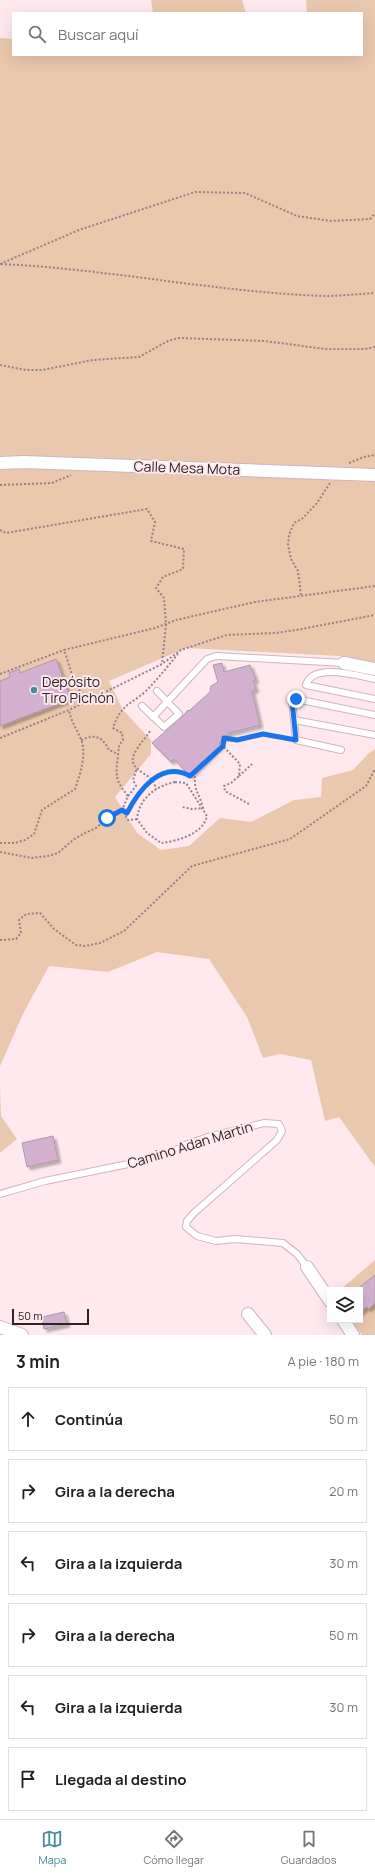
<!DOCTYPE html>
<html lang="es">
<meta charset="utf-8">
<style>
body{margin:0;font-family:Manrope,sans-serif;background:#f6f6f6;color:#202124}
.controls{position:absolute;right:12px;bottom:12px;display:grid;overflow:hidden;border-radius:0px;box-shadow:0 4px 16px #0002}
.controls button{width:36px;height:36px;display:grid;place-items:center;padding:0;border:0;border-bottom:1px solid #e0e0e0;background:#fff;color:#202124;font:20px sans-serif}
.scale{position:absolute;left:12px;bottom:10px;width:77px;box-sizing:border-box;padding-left:4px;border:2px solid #2c2325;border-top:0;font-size:11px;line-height:14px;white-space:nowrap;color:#2c2325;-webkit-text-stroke:3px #ffe9ef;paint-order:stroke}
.stop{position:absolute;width:12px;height:12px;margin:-9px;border:3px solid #1a73e8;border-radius:50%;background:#fff}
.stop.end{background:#1a73e8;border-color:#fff;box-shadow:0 1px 4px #0008}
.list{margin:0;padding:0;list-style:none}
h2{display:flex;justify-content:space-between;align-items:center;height:52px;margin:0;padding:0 16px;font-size:17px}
h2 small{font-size:13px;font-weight:400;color:#757577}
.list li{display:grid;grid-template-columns:26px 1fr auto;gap:12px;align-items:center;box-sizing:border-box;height:64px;margin:0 8px 8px;padding:0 8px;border:1px solid #e0e0e0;border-radius:0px}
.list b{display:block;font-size:15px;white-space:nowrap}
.list em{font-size:13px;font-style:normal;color:#757577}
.icon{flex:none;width:22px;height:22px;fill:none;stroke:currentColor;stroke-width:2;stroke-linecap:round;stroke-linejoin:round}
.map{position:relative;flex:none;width:375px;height:1335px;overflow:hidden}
.search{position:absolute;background:#fff;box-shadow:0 4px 16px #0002;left:12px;right:12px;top:12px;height:44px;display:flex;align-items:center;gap:10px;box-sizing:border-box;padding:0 14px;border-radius:0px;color:#757577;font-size:15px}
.sheet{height:484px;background:#fff}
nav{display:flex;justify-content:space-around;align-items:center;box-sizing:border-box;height:56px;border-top:1px solid #e0e0e0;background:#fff;font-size:11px;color:#757577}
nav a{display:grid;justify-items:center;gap:2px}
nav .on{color:#468c96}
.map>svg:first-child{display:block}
</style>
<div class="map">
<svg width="375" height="1335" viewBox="0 0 375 1335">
<defs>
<filter id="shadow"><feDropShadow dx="3" dy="3" stdDeviation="1" flood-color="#0004"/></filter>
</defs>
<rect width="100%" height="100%" fill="#ffe9ef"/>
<g fill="#eac8ad">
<polygon points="151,0 242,0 246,13 153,13"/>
<polygon points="306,0 375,0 375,663 339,656 186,648 109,681 123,710 151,740 151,754 115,797 137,833 161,850 189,846 220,818 251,822 294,800 321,797 322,778 353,770 368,754 375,749 375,1167 339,1117 325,1121 311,1060 280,1054 263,1058 247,1017 209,959 157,952 108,972 49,966 24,1012 0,1066 0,38 13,39 13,55 362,55 362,13 307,13"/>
<polygon points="0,1085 1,1116 17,1139 0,1153"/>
<polygon points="375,1260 375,1335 362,1335 351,1320 360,1320 360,1290 340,1290"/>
</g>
<g fill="#d3b0d0" stroke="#ab99a9" filter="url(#shadow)">
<polygon points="56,659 71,699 0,726 0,681 10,677 9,673 19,669 20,673"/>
<polygon points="222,663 224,672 250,665 256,680 253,681 256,689 252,691 260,725 229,733 219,743 221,746 190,776 174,759 171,762 152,743 182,717 188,710 189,711 210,692 211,686 218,682 213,665"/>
<polygon points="53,1136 58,1160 27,1167 22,1143"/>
<polygon points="375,1275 375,1303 369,1309 366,1307 360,1313 360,1287"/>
<polygon points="64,1312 67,1324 44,1329 42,1317"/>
</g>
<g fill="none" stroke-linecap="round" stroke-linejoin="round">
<defs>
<g id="service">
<path d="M375,679C358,676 313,662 306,685L375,699"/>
<polyline points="142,706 164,727 179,714 157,691"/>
<polyline points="375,715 296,699 292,701 294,720 375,735"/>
<polyline points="153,717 207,659 216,656 344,663"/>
<polyline points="294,720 296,740 341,750"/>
<polyline points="0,1194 45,1181 138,1162 172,1152 185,1145 208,1137 264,1123 279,1124 282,1131 277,1140 194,1213 187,1221 186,1227 197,1236 216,1241 235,1239 283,1243 297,1254 307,1267"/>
</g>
<g id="minor">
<polyline points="0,463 24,462 375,475"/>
<polyline points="344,663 375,669"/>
<polyline points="307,1267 330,1301"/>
<polyline points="248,1314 265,1335"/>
<polyline points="343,1320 353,1335"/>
<polyline points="0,1327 22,1335"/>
</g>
</defs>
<use href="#service" stroke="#ceb5bc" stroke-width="8"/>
<use href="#minor" stroke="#ceb5bc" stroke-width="14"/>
<g stroke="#928386" stroke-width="2" stroke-dasharray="2 2" stroke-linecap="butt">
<polyline points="0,264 79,230 195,192 245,193 297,216 331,221 370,219 375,213"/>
<path d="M1,264C109,269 215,292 324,296C341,296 358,294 375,293"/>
<polyline points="0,365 26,370 42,370 93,360 139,357 168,341 179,338 265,341 325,349 365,349 375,347"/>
<polyline points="349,463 364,457 374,455 375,453"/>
<polyline points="0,485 52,483 71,475"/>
<polyline points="0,530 6,533 147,509 155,522 151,541 184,549 183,569 163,577 156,588 164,598 166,624 162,664"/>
<polyline points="301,595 298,571 291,559 288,545 289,535 294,523 303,518 317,503 330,483"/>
<polyline points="0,674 64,650"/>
<path d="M88,700C74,689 70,666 64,650L155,628L176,620L255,602L375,586"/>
<path d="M150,731C146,738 141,742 137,749C124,768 144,771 152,780C154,782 155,786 156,789"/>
<polyline points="0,738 69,710 162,664 181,650 208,641 227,635 275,633 296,630 375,615"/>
<path d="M81,740C95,734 102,736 109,750L118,754"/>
<polyline points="190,776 223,746"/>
<polyline points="239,776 252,764"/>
<path d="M175,782L186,783L207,816C203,834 178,841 161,843L147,833L137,819C139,798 156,786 175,782Z"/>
<polyline points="128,796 136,786 133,780 137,768"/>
<polyline points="249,804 225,791 224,786 231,783 239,776 240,764 223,746 224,738 237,740 263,734 288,738"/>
<path d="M137,819L128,820L126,817C128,801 154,771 171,771C180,770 186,775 195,777C194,792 200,794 203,808L192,809L182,807"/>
<path d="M0,843H15L25,840L34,834L42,810L75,789C80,774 86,758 82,742C78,731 71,722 69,710"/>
<path d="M0,852L32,858L48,856L58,853L73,840L85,833L96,828L107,818L122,810L128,796C114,779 116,775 118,755C119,748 118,746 123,740L122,733L113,728C121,705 128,706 145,692C157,680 167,667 178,654"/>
<polyline points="0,940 16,939 21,933 19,920 26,914 40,913 54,929 76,945 85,946 100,943 124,931 192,866 290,839 366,786 375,769"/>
</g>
<use href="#service" stroke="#fff" stroke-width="6"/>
<use href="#minor" stroke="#fff" stroke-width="12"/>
</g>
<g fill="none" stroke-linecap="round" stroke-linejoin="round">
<path stroke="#1a73e8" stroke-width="5" d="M107,818L122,810L127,813C139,790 161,760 190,776L223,746L224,738L237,740L263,734L296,740L292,701L296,699"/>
</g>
<circle fill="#468c96" stroke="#ffe9ef" stroke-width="1.5" cx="34" cy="690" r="4"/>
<g text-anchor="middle" stroke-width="4" stroke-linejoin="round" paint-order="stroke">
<g font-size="14" fill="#2c2325" stroke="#ffe9ef">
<text transform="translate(187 468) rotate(2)" y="5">Calle Mesa Mota</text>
<text transform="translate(190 1145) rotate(-17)" y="5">Camino Adan Martin</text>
</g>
<g font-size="14" fill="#2c2325" stroke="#ffe9ef" text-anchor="start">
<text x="42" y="687">Depósito<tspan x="42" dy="16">Tiro Pichón</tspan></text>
</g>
</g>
</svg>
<div class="controls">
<button><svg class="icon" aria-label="layers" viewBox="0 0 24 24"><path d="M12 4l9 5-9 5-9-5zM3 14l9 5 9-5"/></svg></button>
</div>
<div class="scale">50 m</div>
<div class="stop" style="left:107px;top:818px"></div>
<div class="stop end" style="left:296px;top:699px"></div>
<div class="search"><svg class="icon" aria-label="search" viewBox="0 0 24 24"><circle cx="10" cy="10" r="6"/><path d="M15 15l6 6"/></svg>Buscar aquí</div>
</div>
<section class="sheet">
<h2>3 min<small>A pie · 180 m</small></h2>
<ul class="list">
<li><svg class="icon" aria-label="ahead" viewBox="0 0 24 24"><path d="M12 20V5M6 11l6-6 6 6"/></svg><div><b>Continúa</b></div><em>50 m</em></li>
<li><svg class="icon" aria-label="right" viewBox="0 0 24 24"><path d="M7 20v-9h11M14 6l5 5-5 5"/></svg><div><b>Gira a la derecha</b></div><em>20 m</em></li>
<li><svg class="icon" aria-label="left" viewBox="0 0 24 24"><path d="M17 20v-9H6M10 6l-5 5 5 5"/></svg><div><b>Gira a la izquierda</b></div><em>30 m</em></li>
<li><svg class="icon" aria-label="right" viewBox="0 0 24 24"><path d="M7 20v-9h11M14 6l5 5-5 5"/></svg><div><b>Gira a la derecha</b></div><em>50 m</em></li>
<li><svg class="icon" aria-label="left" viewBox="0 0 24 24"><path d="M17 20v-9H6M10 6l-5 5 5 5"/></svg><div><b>Gira a la izquierda</b></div><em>30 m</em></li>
<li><svg class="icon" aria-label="arrive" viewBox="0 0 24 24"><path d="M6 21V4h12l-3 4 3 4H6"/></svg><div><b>Llegada al destino</b></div></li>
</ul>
</section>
<nav>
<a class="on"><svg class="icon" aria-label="map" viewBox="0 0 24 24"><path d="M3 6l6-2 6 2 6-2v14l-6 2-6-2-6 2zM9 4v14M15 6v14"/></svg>Mapa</a>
<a><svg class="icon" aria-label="directions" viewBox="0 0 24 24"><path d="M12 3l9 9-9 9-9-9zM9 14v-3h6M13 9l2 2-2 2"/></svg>Cómo llegar</a>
<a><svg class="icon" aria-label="saved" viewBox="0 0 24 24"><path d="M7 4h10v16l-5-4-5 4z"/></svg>Guardados</a>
</nav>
